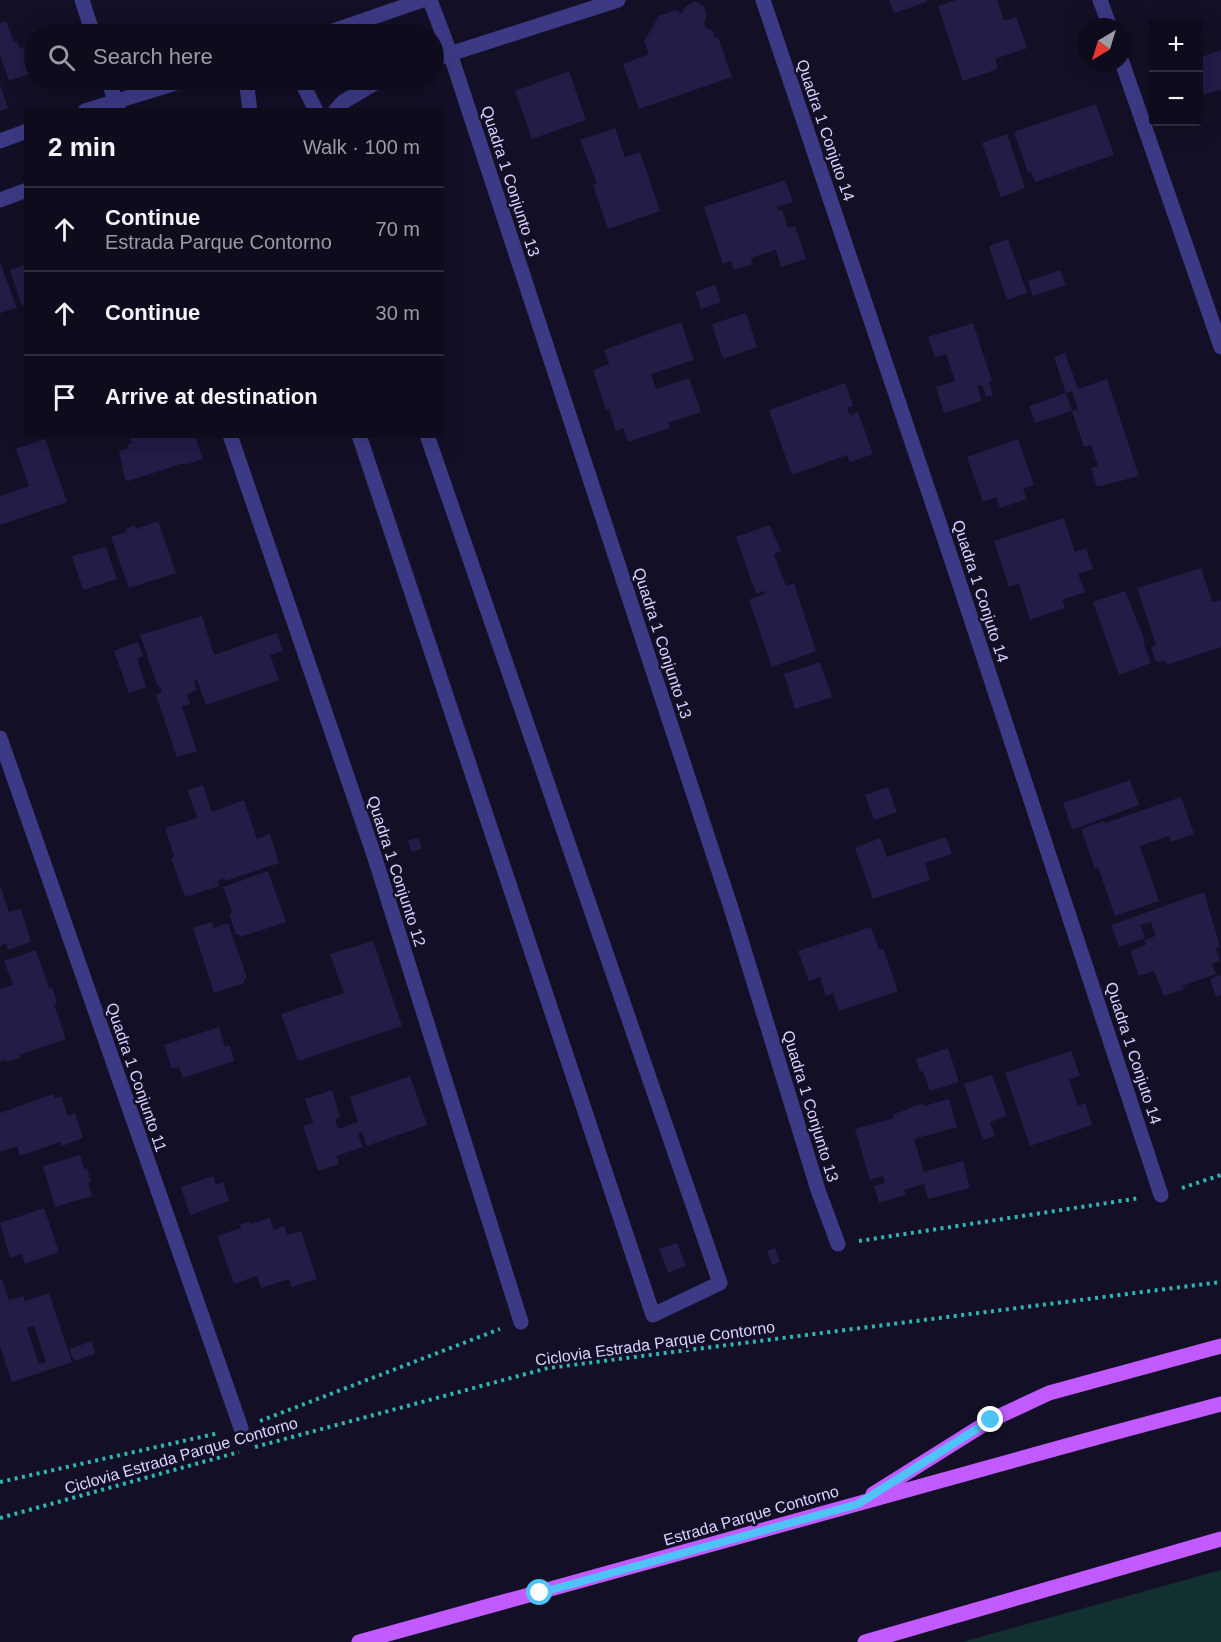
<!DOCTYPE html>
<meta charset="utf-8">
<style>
body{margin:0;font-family:Arial,sans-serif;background:#1c1929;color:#f1f3f6}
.controls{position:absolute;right:18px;top:18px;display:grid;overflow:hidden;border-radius:6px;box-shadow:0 6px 24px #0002}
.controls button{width:54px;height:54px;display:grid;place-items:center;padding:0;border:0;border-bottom:2px solid #2e2b3b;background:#0e0b1c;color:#f1f3f6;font:30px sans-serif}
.compass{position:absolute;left:1077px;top:18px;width:54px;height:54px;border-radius:50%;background:#0e0b1c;box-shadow:0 6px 24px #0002;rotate:218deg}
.stop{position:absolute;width:18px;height:18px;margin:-14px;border:4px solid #4fc3f7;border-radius:50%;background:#fff}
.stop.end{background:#4fc3f7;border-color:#fff;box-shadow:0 2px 6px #0008}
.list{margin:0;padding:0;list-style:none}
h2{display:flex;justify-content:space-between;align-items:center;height:78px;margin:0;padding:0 24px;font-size:26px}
h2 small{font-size:20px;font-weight:400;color:#9b9ba3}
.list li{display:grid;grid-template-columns:39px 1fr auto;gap:18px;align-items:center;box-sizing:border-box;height:84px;padding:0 24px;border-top:2px solid #2e2b3b}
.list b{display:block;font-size:22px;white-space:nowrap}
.list p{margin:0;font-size:20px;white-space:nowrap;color:#9b9ba3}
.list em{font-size:20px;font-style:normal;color:#9b9ba3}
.icon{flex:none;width:33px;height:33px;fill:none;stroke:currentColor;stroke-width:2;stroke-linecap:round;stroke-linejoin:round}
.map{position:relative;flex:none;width:1221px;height:1642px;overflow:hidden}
.search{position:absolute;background:#0e0b1c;box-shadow:0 6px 24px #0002;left:24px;top:24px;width:420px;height:66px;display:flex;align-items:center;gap:15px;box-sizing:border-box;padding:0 21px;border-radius:33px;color:#9b9ba3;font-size:22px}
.panel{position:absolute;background:#0e0b1c;box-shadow:0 6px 24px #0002;left:24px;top:108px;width:420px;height:330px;border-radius:6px}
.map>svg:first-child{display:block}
</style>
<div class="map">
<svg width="1221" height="1642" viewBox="0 0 1221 1642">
<rect width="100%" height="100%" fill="#130f26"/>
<polygon fill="#12302f" points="1221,1570 1221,1642 962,1642"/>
<g fill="#241b47" fill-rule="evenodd">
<polygon points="889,0 927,0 927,2 894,13"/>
<polygon points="956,0 997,0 1004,21 1016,17 1027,48 995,59 998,69 963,81 938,6"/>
<polygon points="695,1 704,6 707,15 704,24 706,28 713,31 715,38 718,37 732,77 639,109 623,64 649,54 644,41 659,16 676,10 682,14 685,7"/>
<polygon points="6,21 14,42 17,41 20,49 23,47 32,73 9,81 0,55 0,23"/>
<polygon points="1221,50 1221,90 1199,95 1198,58"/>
<polygon points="569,71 586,120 532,139 515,91"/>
<polygon points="0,85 8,108 0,111"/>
<polygon points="1096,104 1114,155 1035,182 1031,172 1028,173 1014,132"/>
<polygon points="615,128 625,157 640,152 660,211 608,229 593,185 597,183 580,140"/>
<polygon points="1007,134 1025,188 1001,197 982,143"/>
<polygon points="785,180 793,202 777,207 778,211 782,209 788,228 795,226 806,259 781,267 776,250 751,258 753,264 734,270 731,261 723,264 704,207"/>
<polygon points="1008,239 1027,293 1007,300 989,246"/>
<polygon points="0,262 17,308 0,313"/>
<polygon points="27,264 27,304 22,306 10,270"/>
<polygon points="1060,270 1066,285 1033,296 1028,281"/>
<polygon points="715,285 721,302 701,309 695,292"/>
<polygon points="746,313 757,347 723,359 712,324"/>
<polygon points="681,322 694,360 651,374 656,389 689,378 701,412 668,423 670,428 628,442 623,428 616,431 609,409 606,410 593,370 609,364 604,350"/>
<polygon points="973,323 992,381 989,382 993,395 986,397 982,385 977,386 982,401 944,413 936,387 955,381 946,354 935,358 928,337"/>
<polygon points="1065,353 1078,389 1107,379 1139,476 1097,487 1091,468 1098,466 1091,445 1084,447 1072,411 1078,409 1072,391 1066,393 1072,411 1035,423 1029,406 1066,393 1054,357"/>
<polygon points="845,383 853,406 847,408 850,415 858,412 873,454 850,462 847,455 792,475 769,410"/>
<polygon points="129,435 202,435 196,439 203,459 185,465 184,463 128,481 125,479 119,451 129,448 127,445 132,443"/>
<polygon points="45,439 67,502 0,525 0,496 29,486 16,449"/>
<polygon points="1018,439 1034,485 1023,489 1027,499 1000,508 996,497 983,502 967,457"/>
<polygon points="1064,518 1075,552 1086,548 1093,569 1078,574 1085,592 1062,600 1065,608 1030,620 1019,584 1009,587 994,541"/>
<polygon points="158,521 176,573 129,588 111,537 127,532 126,529 134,525 136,529"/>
<polygon points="770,525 781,551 774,554 786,586 794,583 816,651 772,667 749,600 766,593 765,591 756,594 736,537"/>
<polygon points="106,547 117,579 83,590 72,556"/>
<polygon points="1201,568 1212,602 1221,600 1221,647 1167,665 1166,661 1156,662 1151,647 1156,645 1137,588"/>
<polygon points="1125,591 1145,641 1143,641 1151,663 1119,675 1093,602"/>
<polygon points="202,616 214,655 277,633 283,651 270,655 279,680 206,705 197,680 194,681 197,690 187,694 190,704 182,706 197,751 177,757 156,695 162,692 160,686 158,687 140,635"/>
<polygon points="138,642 143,656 137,658 146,687 129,693 114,651"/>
<polygon points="820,662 832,697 795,709 784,674"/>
<polygon points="1130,780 1139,805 1072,830 1063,803"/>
<polygon points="203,785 212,812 244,800 257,839 270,834 279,863 225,881 224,878 218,881 219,886 185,897 171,858 174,856 165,828 197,818 188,790"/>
<polygon points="888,787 897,812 874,820 865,795"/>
<polygon points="1181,797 1194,834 1171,842 1169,836 1140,846 1159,901 1115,916 1098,867 1095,869 1081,829 1104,821 1105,823"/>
<polygon points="946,837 952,854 925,863 930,880 873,899 855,848 880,838 887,857"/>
<polygon points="419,838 422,849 411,852 408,840"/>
<polygon points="268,871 286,922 240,937 239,934 236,935 229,914 232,912 223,887"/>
<polygon points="0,886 9,912 21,909 31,942 8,950 6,943 0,946"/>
<polygon points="1204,892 1220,947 1216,948 1220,961 1212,964 1216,974 1182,986 1184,989 1164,996 1154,971 1139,976 1130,951 1146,945 1144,940 1155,936 1151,922 1140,925 1145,938 1119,947 1111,925"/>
<polygon points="212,922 214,928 228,923 247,978 244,979 245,983 214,993 193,928"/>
<polygon points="871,927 879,950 883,948 898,991 839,1011 833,993 826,996 820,977 809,981 798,951"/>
<polygon points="373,941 402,1026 298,1061 281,1014 344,993 330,954"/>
<polygon points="36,950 49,988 52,987 57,1003 54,1004 66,1039 19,1055 20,1058 7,1062 6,1060 0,1062 0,989 13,985 4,961"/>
<polygon points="1221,975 1221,995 1216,997 1210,979"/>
<polygon points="219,1027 225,1047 230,1045 234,1061 183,1078 179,1067 172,1069 164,1045"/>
<polygon points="948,1048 959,1082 930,1091 923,1071 920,1072 916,1059"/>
<polygon points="1071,1051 1080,1076 1069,1079 1078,1106 1085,1103 1092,1125 1030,1146 1005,1073"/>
<polygon points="992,1075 1007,1116 990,1122 995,1136 983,1140 964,1084"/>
<polygon points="410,1076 427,1125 367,1146 362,1132 358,1134 363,1147 336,1156 339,1164 318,1171 303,1126 313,1123 305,1099 332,1090 340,1117 335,1119 338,1129 358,1122 350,1097"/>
<polygon points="53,1094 55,1098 61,1096 68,1116 75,1113 83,1138 62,1146 60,1142 20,1156 17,1146 0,1152 0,1113"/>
<polygon points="949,1099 957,1127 914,1139 924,1172 963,1161 970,1188 928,1199 924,1184 904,1190 906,1195 879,1203 874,1186 885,1183 883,1176 870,1180 855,1129 894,1118 893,1114 909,1109 909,1108 923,1103 924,1106"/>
<polygon points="80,1155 84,1169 87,1168 91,1182 88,1183 92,1196 55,1207 43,1166"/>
<polygon points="213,1176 216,1185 223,1182 229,1201 190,1215 181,1187"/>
<polygon points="44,1208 59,1252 25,1264 22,1254 10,1258 0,1223"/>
<polygon points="270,1218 274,1230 284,1226 287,1235 301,1231 317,1279 292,1287 289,1279 261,1288 257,1276 234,1284 217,1236 241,1228 240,1224 250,1222 251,1224"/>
<polygon points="677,1243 686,1266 668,1273 659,1249"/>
<polygon points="775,1248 780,1262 772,1265 767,1251"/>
<path d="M0,1280H2L9,1300L23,1296L25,1301L49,1293L72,1362L12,1382L0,1346ZM34,1326L46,1362L39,1364L27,1328Z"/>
<polygon points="92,1341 95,1354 74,1361 69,1349"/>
</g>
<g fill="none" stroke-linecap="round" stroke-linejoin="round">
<g stroke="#2fb8b0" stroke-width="4" stroke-dasharray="3 4.5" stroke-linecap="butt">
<polyline points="1182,1188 1221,1175"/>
<polyline points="859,1241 1140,1198"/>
<polyline points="260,1421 500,1329"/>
<polyline points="255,1447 548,1368 1221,1282"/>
<polyline points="0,1482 219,1433"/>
<polyline points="0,1518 239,1452"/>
</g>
<g stroke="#3d3a85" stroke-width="15">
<polyline points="82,0 93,34"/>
<polyline points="430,0 450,53 732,911 818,1190 838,1244"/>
<polyline points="763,0 952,561 1161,1195"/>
<polyline points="1100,0 1110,27"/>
<polyline points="324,34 423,0"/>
<polyline points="434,59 618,0"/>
<polyline points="1122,62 1221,347"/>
<polyline points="108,80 119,111"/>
<polyline points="246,80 250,111"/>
<polyline points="301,80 316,111"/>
<polyline points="85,111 185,80"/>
<polyline points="335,111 343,102 380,80"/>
<polyline points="0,141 27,131"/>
<polyline points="0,200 27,190"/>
<polyline points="230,435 374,855 521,1322"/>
<polyline points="359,435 653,1315 720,1283 427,435"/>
<polyline points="0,738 241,1428"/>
</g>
<g stroke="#c25bff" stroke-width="15">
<polyline points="873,1494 991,1420 1049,1393 1221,1346"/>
<polyline points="359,1642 1109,1434 1221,1404"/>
<polyline points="865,1642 1221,1539"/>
</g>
</g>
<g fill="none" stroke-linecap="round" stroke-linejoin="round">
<polyline stroke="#4fc3f7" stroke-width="8" points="540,1593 858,1504 991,1420"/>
</g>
<g text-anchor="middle" stroke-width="5" stroke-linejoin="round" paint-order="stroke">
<g font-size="16" fill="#d9d4ff" stroke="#130f26">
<text transform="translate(826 130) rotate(71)" y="6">Quadra 1 Conjuto 14</text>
<text transform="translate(511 181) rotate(72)" y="6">Quadra 1 Conjunto 13</text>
<text transform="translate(981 591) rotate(72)" y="6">Quadra 1 Conjuto 14</text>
<text transform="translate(663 643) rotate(72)" y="6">Quadra 1 Conjunto 13</text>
<text transform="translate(397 871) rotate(72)" y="6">Quadra 1 Conjunto 12</text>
<text transform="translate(1134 1053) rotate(72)" y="6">Quadra 1 Conjuto 14</text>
<text transform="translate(137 1077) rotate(71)" y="6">Quadra 1 Conjunto 11</text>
<text transform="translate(811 1106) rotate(73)" y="6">Quadra 1 Conjunto 13</text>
<text transform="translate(655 1343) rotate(-8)" y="6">Ciclovia Estrada Parque Contorno</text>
<text transform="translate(181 1455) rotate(-16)" y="6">Ciclovia Estrada Parque Contorno</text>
<text transform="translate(751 1515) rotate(-16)" y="6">Estrada Parque Contorno</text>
</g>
</g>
</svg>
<div class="controls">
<button>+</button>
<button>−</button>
</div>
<svg class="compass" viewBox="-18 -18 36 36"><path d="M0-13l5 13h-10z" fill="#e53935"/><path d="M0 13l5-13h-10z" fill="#9b9ba3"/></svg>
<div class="stop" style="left:540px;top:1593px"></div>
<div class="stop end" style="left:991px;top:1420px"></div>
<div class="search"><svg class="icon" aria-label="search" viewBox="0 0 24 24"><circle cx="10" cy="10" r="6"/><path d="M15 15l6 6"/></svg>Search here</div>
<section class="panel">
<h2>2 min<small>Walk · 100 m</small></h2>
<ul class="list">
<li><svg class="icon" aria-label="ahead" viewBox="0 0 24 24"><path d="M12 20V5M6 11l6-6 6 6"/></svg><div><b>Continue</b><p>Estrada Parque Contorno</p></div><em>70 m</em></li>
<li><svg class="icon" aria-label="ahead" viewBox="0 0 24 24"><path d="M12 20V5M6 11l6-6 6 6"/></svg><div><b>Continue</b></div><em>30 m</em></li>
<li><svg class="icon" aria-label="arrive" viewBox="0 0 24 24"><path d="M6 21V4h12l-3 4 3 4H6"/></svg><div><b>Arrive at destination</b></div></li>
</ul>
</section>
</div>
